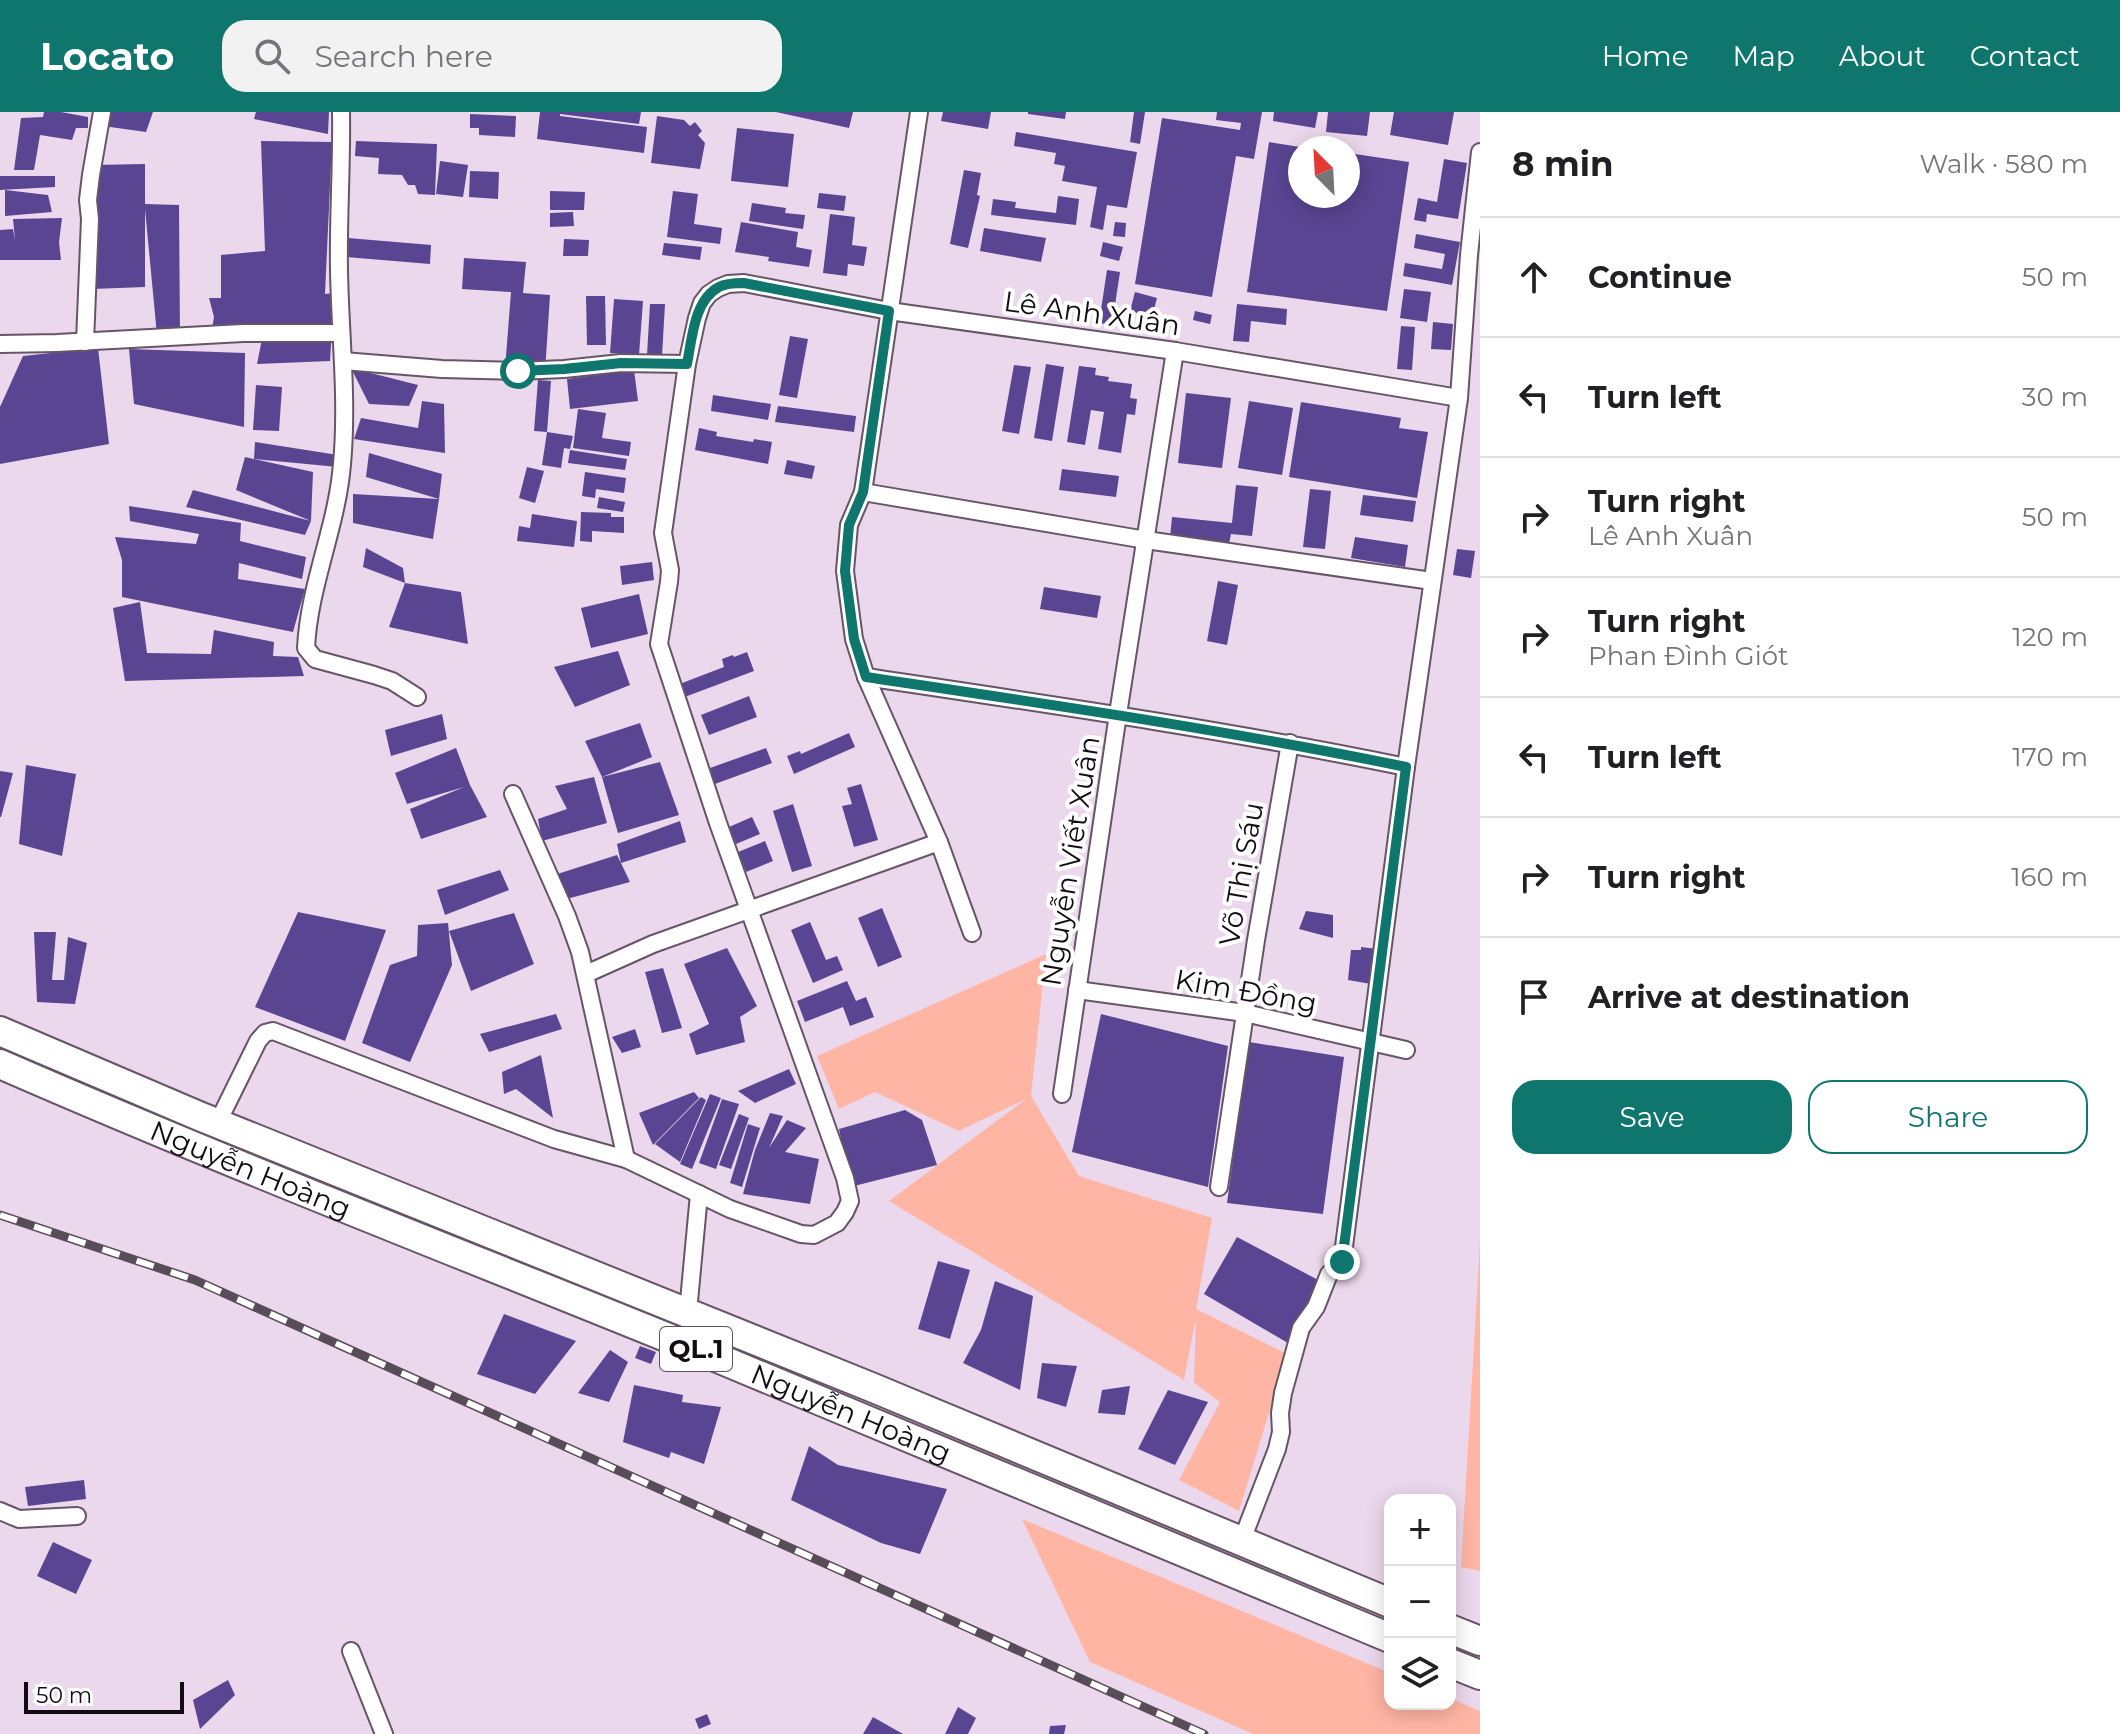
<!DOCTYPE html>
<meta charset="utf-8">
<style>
body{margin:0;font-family:Montserrat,sans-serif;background:#f2f2f2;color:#202124}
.controls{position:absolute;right:24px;bottom:24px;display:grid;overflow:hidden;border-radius:16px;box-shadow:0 4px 20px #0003}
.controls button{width:72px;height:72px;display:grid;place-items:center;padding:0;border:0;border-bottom:2px solid #e0e0e0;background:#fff;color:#202124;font:40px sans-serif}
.compass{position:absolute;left:1288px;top:24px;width:72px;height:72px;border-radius:50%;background:#fff;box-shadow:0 4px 20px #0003;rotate:336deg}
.scale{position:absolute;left:24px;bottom:20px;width:160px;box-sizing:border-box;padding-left:8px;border:4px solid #120b12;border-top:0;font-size:22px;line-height:28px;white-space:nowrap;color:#120b12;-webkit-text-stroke:6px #fff;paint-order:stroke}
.stop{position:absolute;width:24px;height:24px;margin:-18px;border:6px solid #0f766e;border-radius:50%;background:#fff}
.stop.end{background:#0f766e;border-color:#fff;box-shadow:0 2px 8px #0008}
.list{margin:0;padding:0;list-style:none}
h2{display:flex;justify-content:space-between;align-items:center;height:104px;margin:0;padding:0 32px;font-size:34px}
h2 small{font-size:26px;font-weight:400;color:#757577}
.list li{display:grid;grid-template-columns:52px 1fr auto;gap:24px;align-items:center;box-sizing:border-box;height:120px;padding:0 32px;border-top:2px solid #e0e0e0}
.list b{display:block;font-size:30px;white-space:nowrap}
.list p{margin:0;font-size:26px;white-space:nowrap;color:#757577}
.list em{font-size:26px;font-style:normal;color:#757577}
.actions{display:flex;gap:16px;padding:24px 32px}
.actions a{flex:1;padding:18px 0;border:2px solid #0f766e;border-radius:24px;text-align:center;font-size:28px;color:#0f766e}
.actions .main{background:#0f766e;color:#fff}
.icon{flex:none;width:44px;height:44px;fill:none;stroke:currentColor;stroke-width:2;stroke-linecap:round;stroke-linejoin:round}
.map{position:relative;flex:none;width:1480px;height:1622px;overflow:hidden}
header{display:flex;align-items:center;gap:48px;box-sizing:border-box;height:112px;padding:0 40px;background:#0f766e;color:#fff}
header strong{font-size:38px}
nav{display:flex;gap:44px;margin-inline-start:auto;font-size:28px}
.search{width:560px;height:72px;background:#f2f2f2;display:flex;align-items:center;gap:20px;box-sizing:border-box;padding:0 28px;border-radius:24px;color:#757577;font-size:30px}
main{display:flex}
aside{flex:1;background:#fff}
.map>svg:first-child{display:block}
</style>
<header>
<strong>Locato</strong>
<div class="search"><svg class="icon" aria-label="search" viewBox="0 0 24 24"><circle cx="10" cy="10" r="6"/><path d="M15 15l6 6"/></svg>Search here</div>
<nav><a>Home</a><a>Map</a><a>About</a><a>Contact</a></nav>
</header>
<main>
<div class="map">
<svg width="1480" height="1622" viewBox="0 0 1480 1622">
<rect width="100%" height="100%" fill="#ecd8ec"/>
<g fill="#ffb5a4">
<polygon points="1046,842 1031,984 1079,1064 1212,1106 1196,1197 1287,1242 1239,1399 1179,1368 1220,1290 1194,1271 1196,1205 1184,1268 889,1089 1026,987 959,1019 875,980 839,997 817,944"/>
<polygon points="1480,1130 1480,1459 1461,1455"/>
<polygon points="1022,1407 1390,1561 1390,1592 1450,1592 1450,1586 1480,1599 1480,1622 1253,1622 1090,1550"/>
</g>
<g fill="#594592">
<polygon points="44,0 61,0 88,5 88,16 76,16 72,28 40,23 34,58 14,58 21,6 43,5"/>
<polygon points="105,0 153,0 146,20 103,14"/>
<polygon points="256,0 329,0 328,22 254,7"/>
<polygon points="540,0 641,0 639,12 560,2 560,4 647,15 644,41 537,27"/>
<polygon points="776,0 853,0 849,16"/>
<polygon points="943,0 991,0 988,17 941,9"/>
<polygon points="1028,0 1066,0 1065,7 1028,2"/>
<polygon points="1134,0 1145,0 1140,32 1130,30"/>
<polygon points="1217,0 1262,0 1254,47 1236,44 1212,185 1135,172 1162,6 1240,18 1241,11 1216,8"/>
<polygon points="1274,0 1318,0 1315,16 1273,9"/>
<polygon points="1328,0 1370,0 1367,24 1326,20"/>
<polygon points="1394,0 1454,0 1448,33 1390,23"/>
<polygon points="470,2 516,4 515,25 479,23 479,16 470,16"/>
<polygon points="657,4 684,8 690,14 695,10 702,19 698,23 705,31 700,57 651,51"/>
<polygon points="737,16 794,22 788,75 731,69"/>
<polygon points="1016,20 1137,40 1127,96 1107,93 1103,118 1090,115 1097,75 1062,69 1065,54 1054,52 1056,41 1014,34"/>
<polygon points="261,29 332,30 325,182 334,181 330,249 257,252 262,227 211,223 214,205 209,186 221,186 221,143 265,139"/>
<polygon points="356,29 437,32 435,83 418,82 415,73 408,73 402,63 378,62 379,46 355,44"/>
<polygon points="1269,30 1300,35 1300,84 1348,84 1348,41 1409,50 1387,199 1247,180"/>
<polygon points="1444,47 1467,51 1458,107 1427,102 1426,110 1414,108 1418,86 1437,90"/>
<polygon points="440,49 468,53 463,85 436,82"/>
<polygon points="145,52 145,92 179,93 180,224 157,223 145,97 145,175 92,177 93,53"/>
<polygon points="964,58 981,61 977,83 980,84 968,136 950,132"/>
<polygon points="470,59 499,60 498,87 469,85"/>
<polygon points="0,64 55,64 55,75 0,78"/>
<polygon points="5,78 48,83 52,100 5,104"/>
<polygon points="550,79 585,80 584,98 550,98"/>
<polygon points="673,79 698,82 694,112 722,116 720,132 667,125"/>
<polygon points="819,81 846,84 844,99 817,96"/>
<polygon points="1058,84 1079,87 1076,113 991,103 993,87 1016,90 1015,96 1056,101"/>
<polygon points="752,91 786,96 785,101 805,103 803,117 749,109"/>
<polygon points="573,100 574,114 550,115 550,101"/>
<polygon points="830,102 855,105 852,133 867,135 864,154 848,152 847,164 823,161"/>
<polygon points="62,106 59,130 61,148 0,148 0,118 13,117 15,128 13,107"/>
<polygon points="741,110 798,120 796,135 812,138 809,155 768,149 769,145 735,140"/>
<polygon points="1115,110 1126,111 1125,125 1113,124"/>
<polygon points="984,116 1046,126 1041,150 980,139"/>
<polygon points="1416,122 1460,130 1452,173 1403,164 1405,151 1442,157 1445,142 1414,136"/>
<polygon points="348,126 431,133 430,152 346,145"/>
<polygon points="564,127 589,128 588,144 563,144"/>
<polygon points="1103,130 1123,135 1119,149 1100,144"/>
<polygon points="664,131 702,135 700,148 662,143"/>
<polygon points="464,146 526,150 523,181 550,183 545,260 505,257 511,180 462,177"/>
<polygon points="1107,158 1120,160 1112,213 1099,211"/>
<polygon points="1404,177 1431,180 1427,210 1400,206"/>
<polygon points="1135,180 1157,186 1152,205 1130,199"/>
<polygon points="586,184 605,184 606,233 587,233"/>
<polygon points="614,187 643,189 639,243 610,241"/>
<polygon points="650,192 665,192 662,244 647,243"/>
<polygon points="1237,192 1287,197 1286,213 1251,209 1249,230 1233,229"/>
<polygon points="1195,199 1212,203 1210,212 1193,208"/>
<polygon points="1433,210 1453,212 1451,238 1431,237"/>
<polygon points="1401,214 1415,215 1412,258 1397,257"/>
<polygon points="790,224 808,227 797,286 779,283"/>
<polygon points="98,236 109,332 0,352 0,295 23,244"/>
<polygon points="129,237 245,241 244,315 134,292"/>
<polygon points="1046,252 1064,255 1052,329 1034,326"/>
<polygon points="1014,253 1031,255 1019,322 1002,319"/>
<polygon points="1079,254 1096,256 1095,263 1109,265 1108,269 1132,272 1130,286 1137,287 1135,303 1127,302 1121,341 1098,337 1104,300 1091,298 1085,333 1067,330"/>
<polygon points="351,256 418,273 409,294 369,292"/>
<polygon points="634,258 638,289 570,297 567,267"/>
<polygon points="538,268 551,269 547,320 534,319"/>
<polygon points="256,273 282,275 279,319 253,318"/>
<polygon points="1186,281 1231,286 1222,356 1178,351"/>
<polygon points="713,283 771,292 768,308 711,299"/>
<polygon points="422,289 444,292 445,341 354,327 361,306 418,316"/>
<polygon points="1249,289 1293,296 1282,363 1238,356"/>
<polygon points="1301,290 1401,306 1399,316 1428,320 1417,386 1289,365"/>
<polygon points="778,294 856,304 854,320 775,310"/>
<polygon points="578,297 606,301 602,326 631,330 629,344 573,336"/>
<polygon points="699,316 717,320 716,324 753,330 754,327 772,330 768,352 695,338"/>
<polygon points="547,320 573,324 570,337 564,336 561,356 542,353"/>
<polygon points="255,330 338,343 338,355 254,347"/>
<polygon points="570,338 627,347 625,358 568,351"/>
<polygon points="369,341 442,362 439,387 366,365"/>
<polygon points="245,345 313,360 311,409 305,423 186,395 193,378 311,409 236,378"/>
<polygon points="787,348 815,354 812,367 784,362"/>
<polygon points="527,355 544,359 535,391 519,386"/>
<polygon points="1062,357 1119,364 1116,385 1059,378"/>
<polygon points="585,360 626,366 624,381 596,377 595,386 582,384"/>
<polygon points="1236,373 1258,375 1252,424 1231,422 1229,432 1170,426 1172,405 1232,411"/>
<polygon points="1310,377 1331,379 1325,437 1303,435"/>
<polygon points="353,382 439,387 433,427 353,411"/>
<polygon points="1363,383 1416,389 1413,410 1360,403"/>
<polygon points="599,385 625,390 623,400 597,396"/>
<polygon points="129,394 241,411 240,429 306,445 302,467 239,451 238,467 305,477 293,520 122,485 122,448 115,425 196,432 199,422 130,409"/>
<polygon points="581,400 611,401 611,405 624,405 624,421 592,419 592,430 580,429"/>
<polygon points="532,402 577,409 574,435 517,429 519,414 530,416"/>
<polygon points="1355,425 1408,433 1405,455 1351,446"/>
<polygon points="366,436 403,456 405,471 363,455"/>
<polygon points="1457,437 1475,439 1471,466 1453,463"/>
<polygon points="652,450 654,468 622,473 620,454"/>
<polygon points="1218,469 1238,473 1227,533 1207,529"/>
<polygon points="405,471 461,480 468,532 389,515"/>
<polygon points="1044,475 1101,484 1097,506 1040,497"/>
<polygon points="639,482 648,522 591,536 581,496"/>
<polygon points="140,490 147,541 211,542 214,518 274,530 273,544 298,545 304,564 125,569 113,496"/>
<polygon points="618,539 630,573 575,595 554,555"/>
<polygon points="747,540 754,559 682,586 677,573 724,555 722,547 733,543 734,545"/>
<polygon points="749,584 757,605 709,623 701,603"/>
<polygon points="442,602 447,627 391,644 385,618"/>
<polygon points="640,611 652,645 602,665 585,629"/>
<polygon points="849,621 855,635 794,662 787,644 800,639 801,642"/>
<polygon points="456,636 470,673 487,705 421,727 410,697 464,675 407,692 395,661"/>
<polygon points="766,636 772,651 715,672 710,656"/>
<polygon points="660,650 679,703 618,721 602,665"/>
<polygon points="26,653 76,662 62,744 19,732"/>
<polygon points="0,659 13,661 1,705 0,705"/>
<polygon points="594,665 607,711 542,729 538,707 567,697 555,674"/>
<polygon points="861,672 878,728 854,735 842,694 852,692 847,676"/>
<polygon points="793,692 812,754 792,760 773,699"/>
<polygon points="752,705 760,722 736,732 729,715"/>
<polygon points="680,709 686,730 621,751 630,770 559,789 551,764 617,743 621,751 617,732"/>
<polygon points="765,729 773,749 746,760 738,740"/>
<polygon points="500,758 509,778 445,803 437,778"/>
<polygon points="882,796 902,845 878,855 858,806"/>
<polygon points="1306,799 1333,803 1333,826 1299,817"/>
<polygon points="298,800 386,818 345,929 255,895"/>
<polygon points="514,801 534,852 471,879 449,819"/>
<polygon points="810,810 826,848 837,844 843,858 813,871 791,818"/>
<polygon points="448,811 452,853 410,950 362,931 390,853 417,844 418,813"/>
<polygon points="34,820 56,820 52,868 64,868 68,825 87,831 75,892 37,890"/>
<polygon points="1361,835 1377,837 1371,872 1348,868 1351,838 1361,838"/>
<polygon points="727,836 757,894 740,905 745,930 696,943 689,922 709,912 684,852"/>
<polygon points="663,856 682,916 662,921 645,860"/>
<polygon points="847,869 856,889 866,885 874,905 850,914 843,895 805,910 797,889"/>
<polygon points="556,902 562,917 489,940 480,922"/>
<polygon points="1101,902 1228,934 1208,1075 1072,1040"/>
<polygon points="635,917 641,935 622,941 612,925"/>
<polygon points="1249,930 1344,945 1323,1102 1227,1091"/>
<polygon points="541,943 553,1006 516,977 504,982 502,960"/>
<polygon points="789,957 796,972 755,991 738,979"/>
<polygon points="694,980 699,986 653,1033 639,1001"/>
<polygon points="710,982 721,986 692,1057 680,1052"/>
<polygon points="701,985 706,988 680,1050 655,1032"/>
<polygon points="722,987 739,992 716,1057 699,1051"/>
<polygon points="905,998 922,1008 937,1053 850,1075 839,1017"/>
<polygon points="770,1001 783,1004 769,1036 787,1008 806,1016 785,1040 819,1047 810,1092 743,1082 755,1038"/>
<polygon points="739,1002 749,1006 731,1057 719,1053"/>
<polygon points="748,1012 760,1016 742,1075 730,1071"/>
<polygon points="1237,1125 1320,1169 1293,1234 1204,1182"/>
<polygon points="938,1149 970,1158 950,1227 918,1217"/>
<polygon points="995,1169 1033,1184 1020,1278 963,1251 981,1218"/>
<polygon points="504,1202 576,1229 535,1282 477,1262"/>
<polygon points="640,1234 656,1240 651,1252 635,1246"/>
<polygon points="610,1238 628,1250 609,1290 578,1281"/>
<polygon points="1042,1251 1077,1254 1066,1295 1037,1286"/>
<polygon points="634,1273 683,1283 682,1290 721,1295 704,1352 671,1340 669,1346 623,1330"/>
<polygon points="1130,1274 1125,1303 1098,1301 1102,1278"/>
<polygon points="1168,1278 1208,1290 1175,1353 1138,1337"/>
<polygon points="809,1334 838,1353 947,1377 920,1442 881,1431 791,1388"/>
<polygon points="84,1368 86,1387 28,1394 25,1375"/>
<polygon points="53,1430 92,1448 76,1482 37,1464"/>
<polygon points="228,1568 235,1583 200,1617 193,1588"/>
<polygon points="958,1595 976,1606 968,1622 945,1622"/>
<polygon points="707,1602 711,1612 699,1617 695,1607"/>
<polygon points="873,1605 903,1622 863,1622"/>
<polygon points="1066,1613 1064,1622 1049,1622 1050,1614"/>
</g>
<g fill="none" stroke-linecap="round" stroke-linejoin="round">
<defs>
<g id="minor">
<path d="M341,0C342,53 338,105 339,158C340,222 348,287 342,352C337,415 309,473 306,536L315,547L374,563L392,569L417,585"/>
<polyline points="919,0 863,380 849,413 845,459 854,527 866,565 939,730 972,821"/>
<polyline points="85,230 90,107 88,88 91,63 102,0"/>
<polyline points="0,232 57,231 243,221 341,221"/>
<polyline points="343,249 442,257 518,259 564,257 621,251 687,252"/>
<polyline points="863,380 1146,428 1432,469"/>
<path d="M866,565C1047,592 1227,618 1406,655"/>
<polyline points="513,682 567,804 580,840 626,1047"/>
<polyline points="586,862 653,832 939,730"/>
<polyline points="1077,878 1245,901 1406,938"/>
<polyline points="1062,982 1118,602 1175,239"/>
<polyline points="217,1012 258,929 265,921 273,919 554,1027 626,1047 730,1097 801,1122 814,1123 837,1111 845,1100 850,1089 845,1066 718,711 659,532 669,470 670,458 663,421 687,252 697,206 702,191 709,182 718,176 728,172 744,171 889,199 1175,239 1459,286"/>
<polyline points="1219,1075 1256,828 1290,631"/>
<polyline points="688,1200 699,1082"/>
<polyline points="0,1399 19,1407 77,1404"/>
<polyline points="1242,1428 1277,1337 1281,1320 1280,1301 1283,1281 1301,1216 1316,1195 1329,1162 1342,1150 1406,655 1459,286 1469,143 1480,40"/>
<polyline points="351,1539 384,1622"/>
</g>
<g id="trunk">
<polyline points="0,919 199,1004 871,1275 1390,1491"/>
<path id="s1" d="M0,952C238,1056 480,1149 720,1247C944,1339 1166,1434 1390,1526"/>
<polyline points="1450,1517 1480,1529"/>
<polyline points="1450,1551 1480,1563"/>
</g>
</defs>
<use href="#minor" stroke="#656" stroke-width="20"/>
<use href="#trunk" stroke="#656" stroke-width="32"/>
<use href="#minor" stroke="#fff" stroke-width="16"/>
<use href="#trunk" stroke="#fff" stroke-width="28"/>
<defs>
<polyline id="rail" points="0,1103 195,1168 1204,1622"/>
</defs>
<use href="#rail" stroke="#574c57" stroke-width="9"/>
<use href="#rail" stroke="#fff" stroke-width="6" stroke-dasharray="18" stroke-linecap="butt"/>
</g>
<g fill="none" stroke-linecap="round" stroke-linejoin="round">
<path stroke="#0f766e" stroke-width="10" d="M518,259L564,257L621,251L687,252C692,227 694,188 719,175C726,171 736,171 744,171L889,199L863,380L849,413L845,459L854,527L866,565C1047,592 1227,618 1406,655L1342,1150"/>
</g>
<g text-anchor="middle" stroke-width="8" stroke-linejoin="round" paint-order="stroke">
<rect fill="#fff" stroke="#595459" stroke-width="2" x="660" y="1215" width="72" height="44" rx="6"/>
<g font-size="26" font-weight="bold" fill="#120b12">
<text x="696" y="1246">QL.1</text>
</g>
<g font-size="28" fill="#120b12" stroke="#fff">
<text transform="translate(1092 201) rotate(8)" y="10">Lê Anh Xuân</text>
<text transform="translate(1070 749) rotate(-81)" y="10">Nguyễn Viết Xuân</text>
<text transform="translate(1241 762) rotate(-80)" y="10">Võ Thị Sáu</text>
<text transform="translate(1246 879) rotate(10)" y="10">Kim Đồng</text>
<text dy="10" stroke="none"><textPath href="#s1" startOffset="272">Nguyễn Hoàng</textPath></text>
<text dy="10" stroke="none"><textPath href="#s1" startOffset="920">Nguyễn Hoàng</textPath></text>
</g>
</g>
</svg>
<div class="controls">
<button>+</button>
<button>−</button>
<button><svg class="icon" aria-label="layers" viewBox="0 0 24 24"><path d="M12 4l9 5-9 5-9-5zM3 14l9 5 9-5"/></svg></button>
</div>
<svg class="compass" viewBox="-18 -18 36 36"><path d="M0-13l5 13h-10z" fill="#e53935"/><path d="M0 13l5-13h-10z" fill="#757577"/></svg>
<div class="scale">50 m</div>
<div class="stop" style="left:518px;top:259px"></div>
<div class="stop end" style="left:1342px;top:1150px"></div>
</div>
<aside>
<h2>8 min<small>Walk · 580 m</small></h2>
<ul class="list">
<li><svg class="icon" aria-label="ahead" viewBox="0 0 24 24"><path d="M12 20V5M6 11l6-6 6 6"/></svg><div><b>Continue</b></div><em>50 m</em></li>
<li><svg class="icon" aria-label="left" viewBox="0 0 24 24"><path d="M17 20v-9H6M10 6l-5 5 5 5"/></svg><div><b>Turn left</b></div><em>30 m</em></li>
<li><svg class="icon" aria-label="right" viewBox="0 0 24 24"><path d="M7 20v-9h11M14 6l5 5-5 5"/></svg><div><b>Turn right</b><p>Lê Anh Xuân</p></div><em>50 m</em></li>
<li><svg class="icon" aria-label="right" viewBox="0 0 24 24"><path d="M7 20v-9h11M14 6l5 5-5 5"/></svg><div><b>Turn right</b><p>Phan Đình Giót</p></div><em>120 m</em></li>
<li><svg class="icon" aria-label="left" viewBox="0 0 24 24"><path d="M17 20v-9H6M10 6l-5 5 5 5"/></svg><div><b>Turn left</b></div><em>170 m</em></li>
<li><svg class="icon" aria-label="right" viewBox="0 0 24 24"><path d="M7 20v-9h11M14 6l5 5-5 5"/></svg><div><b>Turn right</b></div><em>160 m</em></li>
<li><svg class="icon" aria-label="arrive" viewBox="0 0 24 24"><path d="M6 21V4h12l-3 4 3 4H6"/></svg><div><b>Arrive at destination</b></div></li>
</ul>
<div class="actions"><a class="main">Save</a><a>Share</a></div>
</aside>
</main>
